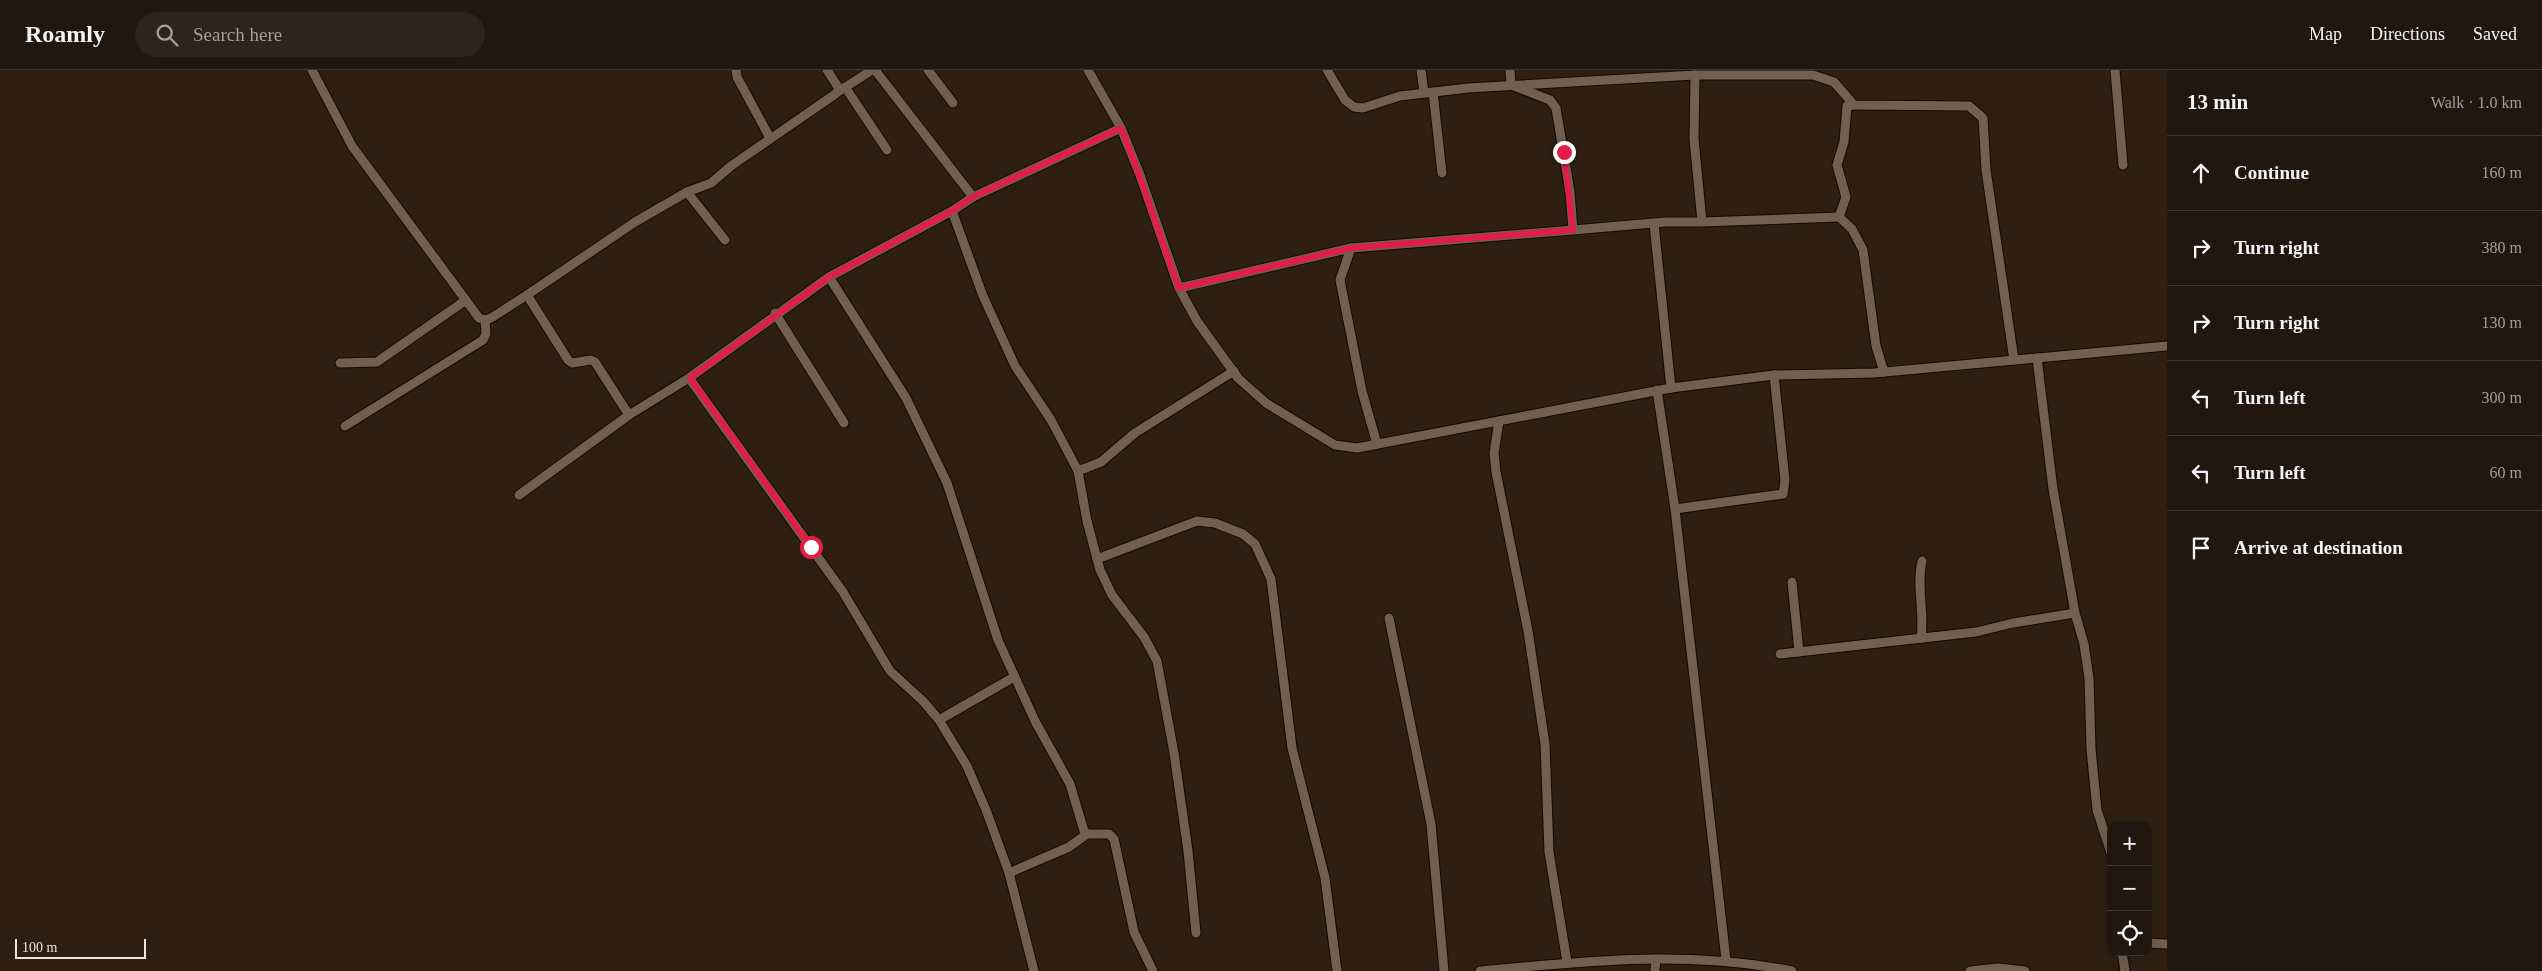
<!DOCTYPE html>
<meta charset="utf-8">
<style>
body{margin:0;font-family:Georgia,serif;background:#2e241c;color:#f1f3f6}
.controls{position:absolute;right:15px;bottom:15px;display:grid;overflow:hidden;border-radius:10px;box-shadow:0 5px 20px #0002}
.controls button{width:45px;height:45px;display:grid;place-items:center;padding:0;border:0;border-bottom:1px solid #3f362e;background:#22170e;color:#f1f3f6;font:25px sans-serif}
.scale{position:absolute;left:15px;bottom:12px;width:131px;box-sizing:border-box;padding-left:5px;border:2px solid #efe4dc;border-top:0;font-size:14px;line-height:18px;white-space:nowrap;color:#efe4dc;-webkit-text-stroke:4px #2e1f12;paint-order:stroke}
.stop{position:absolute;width:15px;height:15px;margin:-11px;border:4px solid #e11d48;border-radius:50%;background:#fff}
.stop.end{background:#e11d48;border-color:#fff;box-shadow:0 1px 5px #0008}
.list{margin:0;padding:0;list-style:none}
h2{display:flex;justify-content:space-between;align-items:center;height:65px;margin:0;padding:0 20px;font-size:21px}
h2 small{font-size:16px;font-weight:400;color:#a29f9e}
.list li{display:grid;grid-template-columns:32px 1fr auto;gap:15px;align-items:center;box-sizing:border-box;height:75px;padding:0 20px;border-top:1px solid #3f362e}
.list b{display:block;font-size:19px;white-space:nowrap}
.list em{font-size:16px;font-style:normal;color:#a29f9e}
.icon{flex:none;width:28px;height:28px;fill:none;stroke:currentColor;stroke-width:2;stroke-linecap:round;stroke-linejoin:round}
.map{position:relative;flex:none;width:2167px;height:901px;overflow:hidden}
header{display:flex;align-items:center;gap:30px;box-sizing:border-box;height:70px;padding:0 25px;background:#22170e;border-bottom:1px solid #3f362e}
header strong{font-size:24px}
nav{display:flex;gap:28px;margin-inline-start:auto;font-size:18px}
.search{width:350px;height:45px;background:#2e241c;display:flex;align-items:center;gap:12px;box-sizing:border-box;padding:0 18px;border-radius:28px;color:#a29f9e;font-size:19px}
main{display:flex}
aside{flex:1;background:#22170e}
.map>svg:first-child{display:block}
</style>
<header>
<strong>Roamly</strong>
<div class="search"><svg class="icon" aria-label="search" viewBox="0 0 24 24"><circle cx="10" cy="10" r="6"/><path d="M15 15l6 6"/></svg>Search here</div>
<nav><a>Map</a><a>Directions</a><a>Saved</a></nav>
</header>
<main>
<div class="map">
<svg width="2167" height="901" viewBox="0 0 2167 901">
<rect width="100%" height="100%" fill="#2e1f12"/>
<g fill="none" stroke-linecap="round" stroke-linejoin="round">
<defs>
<g id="minor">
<polyline points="312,0 352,76 479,248 485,250 491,248 527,225 568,290 572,293 591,290 595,292 629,345 689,308 843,522 890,601 923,631 939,650 967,696 986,740 1009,803 1034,901"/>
<polyline points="736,0 737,7 770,68"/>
<polyline points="875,0 973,127"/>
<polyline points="928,0 953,33"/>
<polyline points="1088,0 1121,58 1140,105 1179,218 1197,251 1238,308 1266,333 1335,375 1357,378 1671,318 1774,305 1874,303 2167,276"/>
<polyline points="1327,0 1345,30 1354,37 1363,38 1400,26 1468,18 1695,5 1813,5 1834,12 1854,35 1969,36 1983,48 1986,100 2014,290"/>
<polyline points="1421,0 1424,23"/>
<polyline points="1510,0 1511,15 1550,30 1556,38 1570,122 1573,160 1665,152 1702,152 1694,69 1695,5"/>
<polyline points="2115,0 2123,95"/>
<polyline points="845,17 887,80"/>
<polyline points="841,20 872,0"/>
<polyline points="1433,22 1442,103"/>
<polyline points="1854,35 1847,36 1844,72 1837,95 1846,127 1839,147 1852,159 1863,180 1876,276 1884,302"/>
<polyline points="687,122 725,170"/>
<polyline points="952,141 983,226 1015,296 1051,350 1078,401 1087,451 1100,500 1112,525 1144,567 1157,591 1174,683 1188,781 1196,863"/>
<polyline points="1702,152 1839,147"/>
<polyline points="1654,154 1671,318"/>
<polyline points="1351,178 1340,210 1362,321 1377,374"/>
<polyline points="829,207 906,328 947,413 998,570 1035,651 1070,714 1084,761 1087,764 1109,764 1114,769 1134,862 1153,901"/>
<polyline points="1179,218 1351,178 1573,160"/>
<polyline points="527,225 635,152 687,122 711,113 731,96 834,25 840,20 827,0"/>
<polyline points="775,243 844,353"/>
<polyline points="2037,288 2053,419 2075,543 2084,574 2089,608 2091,679 2097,740 2111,783"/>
<polyline points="340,293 377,292 466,230"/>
<polyline points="689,308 829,207 952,141 973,127 1121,58"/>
<polyline points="1657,320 1675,439 1783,424 1785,410 1774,305"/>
<polyline points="1499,351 1494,383 1496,402 1528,561 1545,674 1549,782 1567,892"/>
<polyline points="345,356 483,270 486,264 485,250"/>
<polyline points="1078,401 1101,392 1135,363 1234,301"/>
<polyline points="519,425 629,345"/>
<polyline points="1675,439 1726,890"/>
<polyline points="1097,489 1197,451 1215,453 1243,464 1255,474 1271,509 1292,678 1325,808 1337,901"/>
<polyline points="1792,512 1799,582"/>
<polyline points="1389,548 1431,754 1444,901"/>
<path d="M1921,568C1925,543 1916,516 1922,491"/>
<polyline points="1780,584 1976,562 2013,553 2075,543"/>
<polyline points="939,650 1014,607"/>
<polyline points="1009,803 1069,777 1087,764"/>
<polyline points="2148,873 2167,874"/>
<polyline points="2122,882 2125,901"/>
<path d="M1480,901C1585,891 1688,880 1792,901"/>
<polyline points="1655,901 1656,889"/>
<polyline points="1970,901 1998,898 2025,901"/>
</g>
</defs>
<use href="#minor" stroke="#160901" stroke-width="11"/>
<use href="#minor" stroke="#715f50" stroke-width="9"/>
</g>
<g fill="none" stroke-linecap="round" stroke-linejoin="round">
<path stroke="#e11d48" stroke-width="6" d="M811,477L690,308L829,207L952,141L973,127L1121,58C1143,111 1159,165 1179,218L1351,178L1573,160L1564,82"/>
</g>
</svg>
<div class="controls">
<button>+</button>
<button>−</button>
<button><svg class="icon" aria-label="locate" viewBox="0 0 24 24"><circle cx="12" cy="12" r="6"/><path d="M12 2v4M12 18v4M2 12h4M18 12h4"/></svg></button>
</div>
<div class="scale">100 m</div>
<div class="stop" style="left:811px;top:477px"></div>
<div class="stop end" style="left:1564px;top:82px"></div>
</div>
<aside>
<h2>13 min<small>Walk · 1.0 km</small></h2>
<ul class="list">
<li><svg class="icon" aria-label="ahead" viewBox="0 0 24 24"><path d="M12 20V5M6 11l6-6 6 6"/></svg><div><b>Continue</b></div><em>160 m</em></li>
<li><svg class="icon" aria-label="right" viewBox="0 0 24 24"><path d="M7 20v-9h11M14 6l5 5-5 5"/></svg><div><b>Turn right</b></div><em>380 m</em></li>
<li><svg class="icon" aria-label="right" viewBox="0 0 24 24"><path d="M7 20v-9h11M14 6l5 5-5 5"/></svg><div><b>Turn right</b></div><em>130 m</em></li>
<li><svg class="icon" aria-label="left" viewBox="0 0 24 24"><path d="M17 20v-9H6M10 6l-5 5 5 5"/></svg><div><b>Turn left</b></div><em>300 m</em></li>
<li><svg class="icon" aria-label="left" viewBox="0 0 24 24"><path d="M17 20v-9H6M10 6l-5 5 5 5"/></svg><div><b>Turn left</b></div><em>60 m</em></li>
<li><svg class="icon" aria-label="arrive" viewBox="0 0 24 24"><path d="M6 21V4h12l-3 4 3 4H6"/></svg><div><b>Arrive at destination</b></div></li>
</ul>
</aside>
</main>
